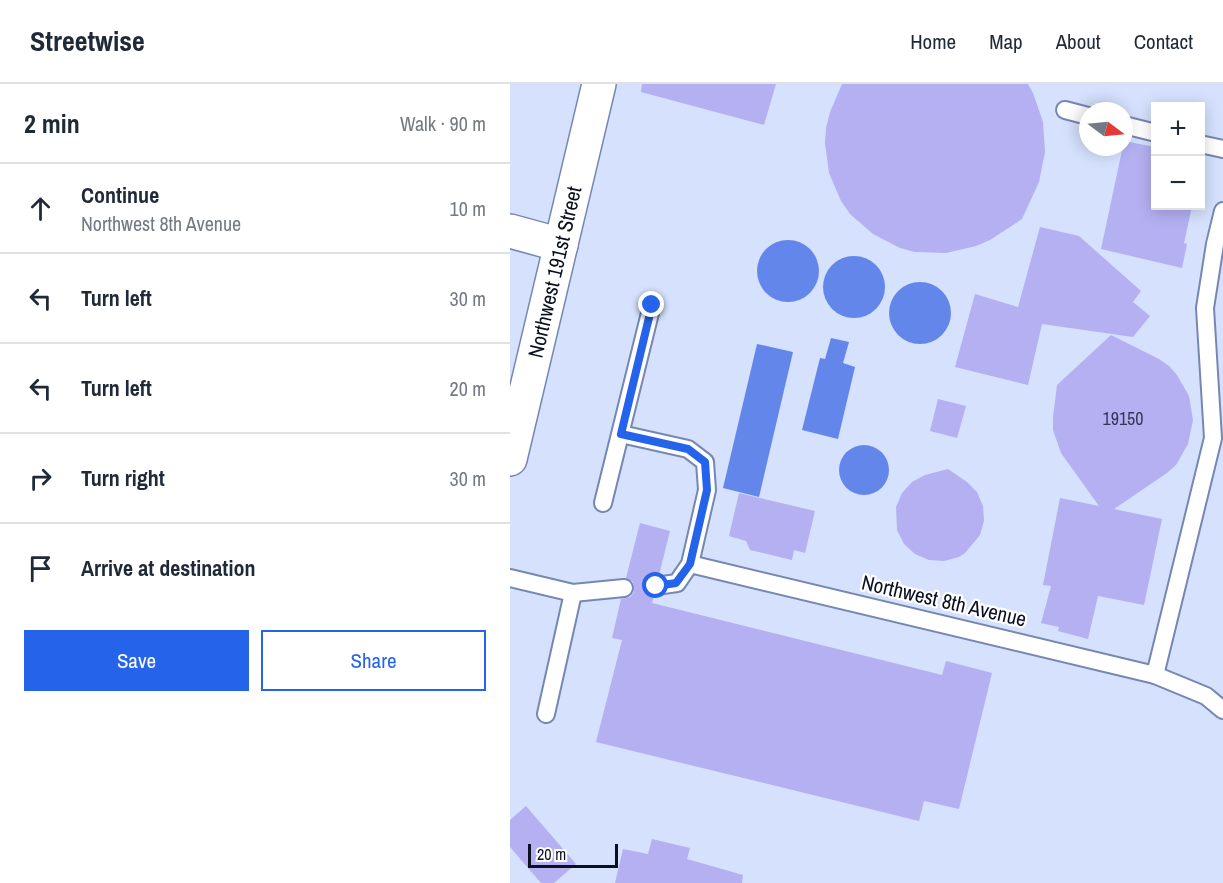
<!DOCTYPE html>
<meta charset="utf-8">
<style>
body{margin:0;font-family:"Archivo Narrow",sans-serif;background:#f2f2f3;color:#1f2937}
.controls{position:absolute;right:18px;top:18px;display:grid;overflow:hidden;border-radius:0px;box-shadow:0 3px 15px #0003}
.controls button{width:54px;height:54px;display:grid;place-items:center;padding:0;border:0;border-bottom:2px solid #e0e1e3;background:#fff;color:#1f2937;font:30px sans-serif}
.compass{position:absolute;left:569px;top:18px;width:54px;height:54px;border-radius:50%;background:#fff;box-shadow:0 3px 15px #0003;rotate:106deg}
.scale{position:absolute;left:18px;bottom:15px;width:90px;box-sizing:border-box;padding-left:6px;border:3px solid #0a1020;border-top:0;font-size:16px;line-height:21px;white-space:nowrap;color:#0a1020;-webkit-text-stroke:4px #fff;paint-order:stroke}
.stop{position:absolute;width:18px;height:18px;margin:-14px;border:4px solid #2563eb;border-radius:50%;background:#fff}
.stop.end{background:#2563eb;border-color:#fff;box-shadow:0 2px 6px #0008}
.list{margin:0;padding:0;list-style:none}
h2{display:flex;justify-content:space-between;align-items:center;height:78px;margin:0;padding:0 24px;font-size:26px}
h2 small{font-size:20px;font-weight:400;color:#747a83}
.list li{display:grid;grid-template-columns:39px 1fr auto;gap:18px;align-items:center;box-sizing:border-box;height:90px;padding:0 24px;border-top:2px solid #e0e1e3}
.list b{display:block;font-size:22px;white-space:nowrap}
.list p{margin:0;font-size:20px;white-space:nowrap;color:#747a83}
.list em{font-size:20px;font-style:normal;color:#747a83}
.actions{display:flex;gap:12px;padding:18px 24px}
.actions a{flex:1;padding:14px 0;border:2px solid #2563eb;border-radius:0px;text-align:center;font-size:21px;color:#2563eb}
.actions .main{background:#2563eb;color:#fff}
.icon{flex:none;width:33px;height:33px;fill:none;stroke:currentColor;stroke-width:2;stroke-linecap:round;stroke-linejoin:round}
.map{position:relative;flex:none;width:713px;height:799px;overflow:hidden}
header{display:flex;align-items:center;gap:36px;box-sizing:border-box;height:84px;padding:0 30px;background:#fff;border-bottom:2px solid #e0e1e3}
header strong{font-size:28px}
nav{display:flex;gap:33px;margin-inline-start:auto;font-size:21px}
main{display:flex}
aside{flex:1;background:#fff}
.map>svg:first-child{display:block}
</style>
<header>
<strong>Streetwise</strong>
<nav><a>Home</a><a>Map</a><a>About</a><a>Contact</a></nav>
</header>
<main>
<aside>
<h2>2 min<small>Walk · 90 m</small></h2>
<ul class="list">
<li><svg class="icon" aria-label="ahead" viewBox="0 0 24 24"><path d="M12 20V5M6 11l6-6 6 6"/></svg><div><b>Continue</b><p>Northwest 8th Avenue</p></div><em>10 m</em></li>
<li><svg class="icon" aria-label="left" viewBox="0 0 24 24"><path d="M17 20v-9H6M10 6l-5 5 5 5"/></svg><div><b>Turn left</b></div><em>30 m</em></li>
<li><svg class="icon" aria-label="left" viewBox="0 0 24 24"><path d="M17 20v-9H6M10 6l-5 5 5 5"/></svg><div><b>Turn left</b></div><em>20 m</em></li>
<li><svg class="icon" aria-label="right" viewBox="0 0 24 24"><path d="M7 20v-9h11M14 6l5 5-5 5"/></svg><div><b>Turn right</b></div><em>30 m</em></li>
<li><svg class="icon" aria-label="arrive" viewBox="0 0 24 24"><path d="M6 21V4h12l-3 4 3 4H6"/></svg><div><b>Arrive at destination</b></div></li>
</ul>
<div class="actions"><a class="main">Save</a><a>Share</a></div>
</aside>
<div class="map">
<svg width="713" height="799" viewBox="0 0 713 799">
<rect width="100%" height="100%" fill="#d5e1fd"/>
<g fill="#6386eb">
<circle cx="278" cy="187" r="31"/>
<circle cx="344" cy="203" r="31"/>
<circle cx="410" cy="229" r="31"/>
<polygon points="321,254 339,258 333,279 345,283 328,355 292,346 310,274 315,275"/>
<polygon points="247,260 283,268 249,413 213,404"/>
<circle cx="354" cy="386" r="25"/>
</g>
<g fill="#b5b0f2">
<polygon points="132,0 266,0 254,41 131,8"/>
<polygon points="332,0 518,0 523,9 533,38 535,68 529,98 512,135 480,156 466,162 436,169 405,168 390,164 363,150 340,130 331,117 319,89 315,59 316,44 320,28"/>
<polygon points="614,57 645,63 645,122 682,122 674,159 677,160 672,184 591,165"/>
<polygon points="530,143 569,152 631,207 623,218 640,232 623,253 532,240 518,301 445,283 465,210 508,223"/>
<polygon points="601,251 649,275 659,282 667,291 679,312 683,336 678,360 666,381 657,389 604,425 652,435 634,521 588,512 578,555 548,547 549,543 531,539 541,502 533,501 550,414 589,422 551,369 543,346 543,333 547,301"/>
<polygon points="428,315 456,322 447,354 420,347"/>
<polygon points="438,385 457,398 467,408 473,422 474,437 470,451 455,469 449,473 434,477 419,476 405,470 394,460 387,446 386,423 392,409 402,398 415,391"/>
<polygon points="229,409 305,427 295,469 284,466 282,476 240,466 236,457 219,452"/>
<polygon points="130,439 160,447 149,491 140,493 136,499 137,508 144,512 142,519 432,591 436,577 482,589 449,725 414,717 409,737 86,658 112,556 102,554 111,515 120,513 124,508 123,498 116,494"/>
<polygon points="16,722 66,780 44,799 31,799 0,763 0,736"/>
<polygon points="142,755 180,764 177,775 233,791 232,799 105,799 113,765 138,770"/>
</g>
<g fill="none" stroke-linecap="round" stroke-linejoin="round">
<defs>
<g id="lane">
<polyline points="555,26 578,32"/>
<polyline points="614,41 646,49"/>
<polyline points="690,60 713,65"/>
<polyline points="111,350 178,365 195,378 197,406 180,480 167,499 146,502"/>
<polyline points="93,419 142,221"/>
<polyline points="180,480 645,591 696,612 713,626"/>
<polyline points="0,494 63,509 36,630"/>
<polyline points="63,509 114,504"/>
<polyline points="645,591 703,354 695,224 705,160 713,127"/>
</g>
<polyline id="street" points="0,147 51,161"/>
<polyline id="secondary" points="0,375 89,0"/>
</defs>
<use href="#lane" stroke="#7687b3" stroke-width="20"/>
<use href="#street" stroke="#7687b3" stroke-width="36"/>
<use href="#secondary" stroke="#7687b3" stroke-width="36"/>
<use href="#lane" stroke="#fff" stroke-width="16"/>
<use href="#street" stroke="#fff" stroke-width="33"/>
<use href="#secondary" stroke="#fff" stroke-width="33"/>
</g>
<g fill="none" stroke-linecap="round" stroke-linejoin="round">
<polyline stroke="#2563eb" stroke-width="8" points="142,221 111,350 178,365 195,378 197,406 180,480 166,499 146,502"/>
</g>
<g text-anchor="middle" stroke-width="4.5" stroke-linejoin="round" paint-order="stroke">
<g font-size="18" fill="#353854">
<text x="613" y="341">19150</text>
</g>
<g font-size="21" fill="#0a1020" stroke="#fff">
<text transform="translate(45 188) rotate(-77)" y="7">Northwest 191st Street</text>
<text transform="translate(434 517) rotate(13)" y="7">Northwest 8th Avenue</text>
</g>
</g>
</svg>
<div class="controls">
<button>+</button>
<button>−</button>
</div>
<svg class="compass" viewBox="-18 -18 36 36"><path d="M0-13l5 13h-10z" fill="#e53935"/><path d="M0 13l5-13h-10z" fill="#747a83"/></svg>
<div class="scale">20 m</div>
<div class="stop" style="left:146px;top:502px"></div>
<div class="stop end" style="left:142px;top:221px"></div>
</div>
</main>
